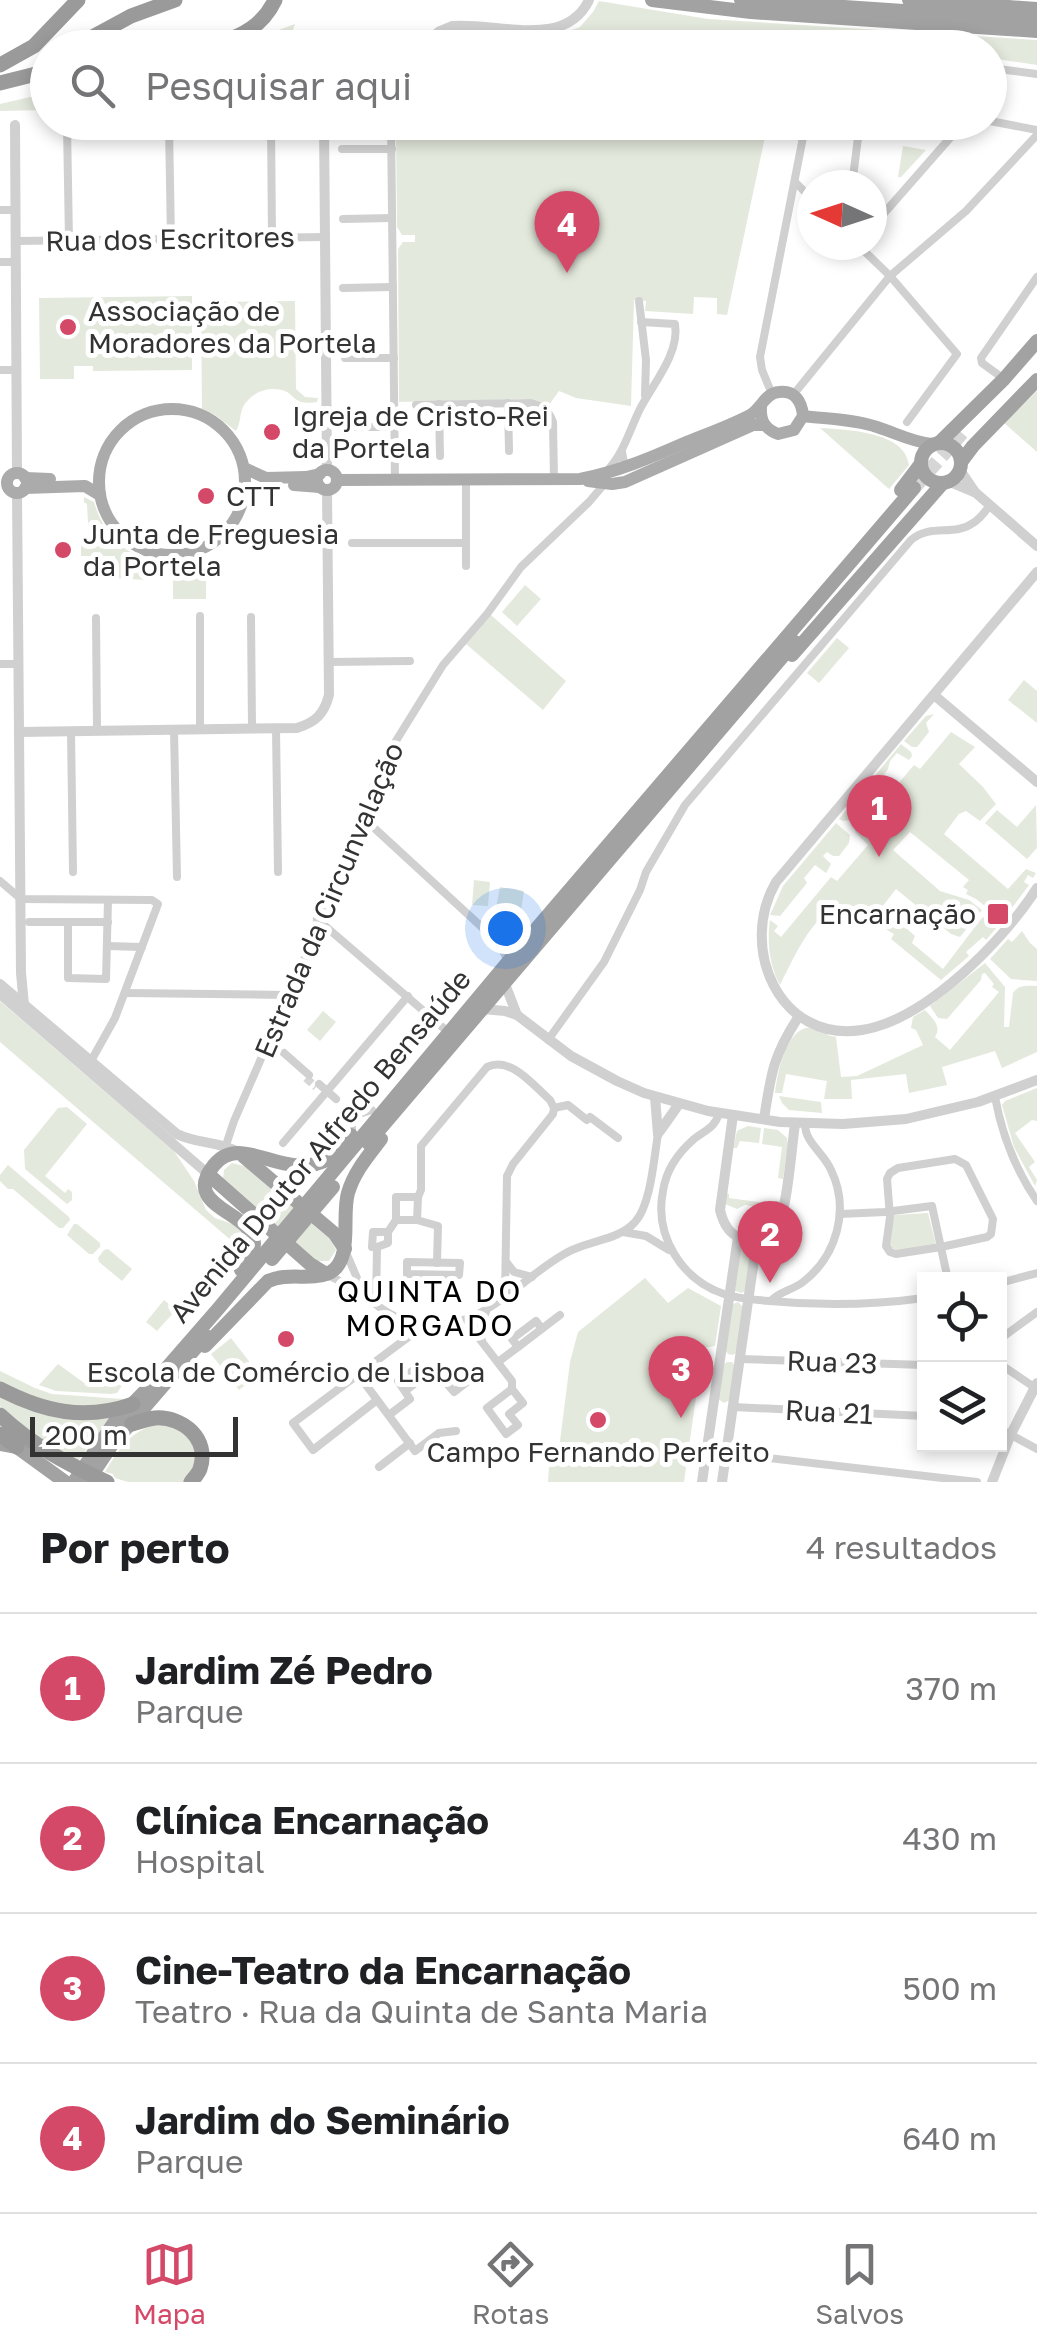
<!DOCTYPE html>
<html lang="pt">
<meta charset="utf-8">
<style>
body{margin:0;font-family:"Golos Text",sans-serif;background:#f6f6f6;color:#202124}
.controls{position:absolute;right:30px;bottom:30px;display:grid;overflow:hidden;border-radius:0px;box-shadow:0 5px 15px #0003}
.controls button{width:90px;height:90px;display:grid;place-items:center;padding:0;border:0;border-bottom:2px solid #e0e0e0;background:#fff;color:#202124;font:50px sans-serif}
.compass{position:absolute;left:797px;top:170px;width:90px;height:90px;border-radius:50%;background:#fff;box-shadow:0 5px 15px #0003;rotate:273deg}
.scale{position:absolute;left:30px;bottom:25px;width:208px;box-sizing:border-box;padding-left:10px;border:5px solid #333;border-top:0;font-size:28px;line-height:35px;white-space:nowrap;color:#333;-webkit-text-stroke:8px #fff;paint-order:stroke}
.you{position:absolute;left:505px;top:928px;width:35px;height:35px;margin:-25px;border:8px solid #fff;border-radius:50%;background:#1a73e8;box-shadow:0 0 0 15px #1a73e833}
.badge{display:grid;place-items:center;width:65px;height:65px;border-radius:50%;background:#d54968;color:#fff;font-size:32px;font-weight:700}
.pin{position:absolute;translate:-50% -82px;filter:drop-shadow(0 2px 5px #0008)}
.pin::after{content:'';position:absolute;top:52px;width:35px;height:30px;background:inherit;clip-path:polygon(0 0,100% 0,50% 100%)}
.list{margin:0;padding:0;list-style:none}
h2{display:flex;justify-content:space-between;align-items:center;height:130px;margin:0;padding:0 40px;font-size:42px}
h2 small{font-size:32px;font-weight:400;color:#757577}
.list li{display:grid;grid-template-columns:65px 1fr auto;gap:30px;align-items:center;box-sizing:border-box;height:150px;padding:0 40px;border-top:2px solid #e0e0e0}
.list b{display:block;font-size:38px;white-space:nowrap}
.list p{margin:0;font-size:32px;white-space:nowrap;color:#757577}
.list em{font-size:32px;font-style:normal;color:#757577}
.icon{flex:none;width:55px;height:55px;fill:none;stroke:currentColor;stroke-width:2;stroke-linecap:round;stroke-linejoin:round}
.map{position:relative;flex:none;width:1037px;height:1482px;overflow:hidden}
.search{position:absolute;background:#fff;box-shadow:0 5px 15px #0003;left:30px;right:30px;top:30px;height:110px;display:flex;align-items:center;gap:25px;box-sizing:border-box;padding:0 35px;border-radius:55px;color:#757577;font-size:38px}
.sheet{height:730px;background:#fff}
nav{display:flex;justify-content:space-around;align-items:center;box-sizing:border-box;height:140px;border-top:2px solid #e0e0e0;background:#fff;font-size:28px;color:#757577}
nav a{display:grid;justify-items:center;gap:5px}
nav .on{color:#d54968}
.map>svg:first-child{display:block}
</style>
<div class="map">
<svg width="1037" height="1482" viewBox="0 0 1037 1482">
<rect width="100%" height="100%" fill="#fff"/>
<g fill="#e4e9dd">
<polygon points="599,1 708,19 1037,40 1037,65 990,58 990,48 904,47 818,36 801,48 430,48 439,38 455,32 541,37 558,35 580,27 593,12"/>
<polygon points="295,24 289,42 283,47 232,47"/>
<polygon points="47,93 47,110 0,111 0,104"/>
<polygon points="396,123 768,123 727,315 717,314 717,298 694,297 693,314 645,311 646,301 634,300 631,406 576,398 559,391 549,405 533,399 399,402 398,249 403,242 415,242 415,235 402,235 397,227"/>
<polygon points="903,146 926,150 901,177 898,177"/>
<polygon points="192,296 192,370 93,371 93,366 74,366 74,379 40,379 39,298"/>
<path d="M295,301L296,389L305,397L318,398L317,402C313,403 305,403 301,402C295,400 292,395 287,392C272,385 251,391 243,407C239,416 241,423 236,431L215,415L202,409L201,302Z"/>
<polygon points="1037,391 1037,452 1004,423"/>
<path d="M820,428C847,430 905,431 909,465L889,489Z"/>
<path d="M84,497L94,502C105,539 127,557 165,563V572L147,570L146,580L116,578L115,556H81V542L89,541L87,504L84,502Z"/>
<rect x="173" y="574" width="33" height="25"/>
<polygon points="525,585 541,599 517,626 502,612"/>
<polygon points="491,615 566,681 543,710 466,644"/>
<polygon points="837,638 849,648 819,683 807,673"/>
<polygon points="1024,680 1037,691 1037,723 1008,700"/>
<polygon points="934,714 926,723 929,732 917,747 912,747 904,741 926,716"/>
<path d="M951,732L975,747L959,764L983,787L996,804L980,821L966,811L959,814L944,834L1008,889L1026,869L1036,873L1033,878L1028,875L1024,882L1029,885L1003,920L976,899L966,894L968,890L963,887L969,880L910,832L893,850L940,891L969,900L982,910L960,937L951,934L896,889L882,907L915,936L912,943L943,969L981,919L985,916L991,917L999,925L986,940L983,937L966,952L969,956L941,980L891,939L894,934C882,928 873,915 861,909C821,889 794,959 780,985C769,966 767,940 770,920L778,926L774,931L781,937L831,877L837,881L868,845L856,833L852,824L856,818L864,824L914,765L920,769Z"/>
<polygon points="901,744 911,752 912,756 909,760 897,753 890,761 888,769 849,820 843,821 839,819"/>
<polygon points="1036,805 1037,848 1027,859 985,823 997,810 1017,827"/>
<polygon points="836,823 850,835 849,843 839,856 833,856 827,852 823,856 831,864 826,873 815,865 804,878 807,883 780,916 770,915 783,886"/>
<polygon points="474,880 490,882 488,906 472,905"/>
<polygon points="500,887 524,891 519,923 494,919"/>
<polygon points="1022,931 1030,943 1037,949 1037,981 1011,979 990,959 1008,939 1012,942"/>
<path d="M985,963L1005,987L1004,1027H1009L1013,993C1019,984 1027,986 1037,986V1052L1002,1068L995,1051L942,1067L947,1085L909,1093L906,1074L851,1080L852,1099H824L827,1081L786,1074L782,1093H775C777,1075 785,1033 806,1028C813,1027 823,1030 831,1032L827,1035L836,1037L841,1077L857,1076L923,1045L916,1030L911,1028L913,1017L925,1010C933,1019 942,1026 935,1037L950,1050L999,992L992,987L994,984L985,973L982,974L981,980L947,1019L938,1018L930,1006Z"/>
<polygon points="0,1001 174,1151 194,1181 206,1210 215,1218 238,1226 247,1237 247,1254 0,1042"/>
<polygon points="323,1011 336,1022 320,1041 307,1030"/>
<polygon points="1037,1088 1037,1121 1032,1120 1015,1133 1035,1162 1029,1167 1037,1180 1035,1186 1014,1147 1002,1105 1005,1101"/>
<polygon points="779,1096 821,1102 822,1113 789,1110 782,1103"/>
<polygon points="67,1107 87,1124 45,1176 65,1193 68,1189 72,1192 72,1200 67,1204 25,1169 24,1150 58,1108"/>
<polygon points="748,1126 761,1128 759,1143 740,1141 737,1148 733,1148 737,1131"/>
<polygon points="764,1128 778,1130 787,1138 788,1146 783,1179 778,1178 782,1147 762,1144"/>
<polygon points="232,1163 244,1166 331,1240 336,1250 329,1261 316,1261 223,1179 224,1170"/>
<polygon points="8,1165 69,1217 70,1220 63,1228 59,1228 13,1189 8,1189 0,1181 0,1175"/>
<polygon points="726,1193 729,1194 729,1198 774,1204 775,1201 780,1201 779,1209 766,1217 766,1208 745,1205 737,1209 725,1204"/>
<polygon points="928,1213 936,1245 898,1250 891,1248 889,1244 894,1215"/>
<polygon points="74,1224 77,1224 100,1243 100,1247 93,1254 89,1254 67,1235"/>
<polygon points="746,1245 750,1248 752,1252 746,1290 742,1293 735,1291 741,1246"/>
<polygon points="108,1249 132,1269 122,1281 99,1262 98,1258 104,1250"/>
<polygon points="645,1278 668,1303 688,1288 721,1306 715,1346 703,1348 684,1482 548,1482 549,1467 559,1449 570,1362 578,1332"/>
<polygon points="164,1300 176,1310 157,1331 146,1322"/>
<polygon points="738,1302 743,1307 737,1352 733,1355 728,1354 725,1350 733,1304"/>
<polygon points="231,1338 259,1374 239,1390 211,1354"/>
<polygon points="727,1362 732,1362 735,1366 730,1400 724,1403 718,1399 723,1365"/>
<polygon points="58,1364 87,1385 89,1384 106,1368 110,1373 109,1379 117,1377 123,1384 117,1393 111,1394 56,1391 39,1385"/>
<path d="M0,1371L35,1388L52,1394L123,1399C83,1421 39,1399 0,1385Z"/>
<path d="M0,1392L77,1417L110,1418L78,1461C51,1444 23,1429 0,1406Z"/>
<path d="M158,1424L171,1425L191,1438L197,1460L184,1482H128L115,1478L113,1474L105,1472C119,1449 131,1430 158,1424Z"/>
</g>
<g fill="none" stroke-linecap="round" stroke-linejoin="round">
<g stroke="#d6d6d6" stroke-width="8" stroke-dasharray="8 4" stroke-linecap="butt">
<polyline points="273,1044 284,1053"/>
<polyline points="306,1078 316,1087"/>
</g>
<polyline stroke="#d6d6d6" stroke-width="14" stroke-dasharray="14 7" stroke-linecap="butt" points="914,488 962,433"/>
<g stroke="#d0d0d0" stroke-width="8">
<polyline points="810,48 827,44 850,48"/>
<polyline points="990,68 1037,74"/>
<polyline points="990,121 1037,130"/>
<polyline points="391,122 395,480"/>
<polyline points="271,124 272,238"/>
<polyline points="67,125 69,240"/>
<polyline points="169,126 171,239"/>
<polyline points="342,149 392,149"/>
<polyline points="795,182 812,199"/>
<polyline points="852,185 860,122"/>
<polyline points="0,210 15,210"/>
<polyline points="343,219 392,218"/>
<polyline points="872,227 964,122"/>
<polyline points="15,241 325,237"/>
<polyline points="858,245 890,276 957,354 907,422"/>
<polyline points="0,262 16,262"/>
<polyline points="343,288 393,287"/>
<polyline points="639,301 646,360 645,395"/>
<polyline points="345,358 394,358"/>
<polyline points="0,370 16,370"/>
<polyline points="1004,379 982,363 981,358 1037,277"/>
<polyline points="772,394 762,370 760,357 806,122"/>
<polyline points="793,395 890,276 966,211 1037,135"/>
<polyline points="508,403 509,451"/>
<polyline points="439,404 440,456"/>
<path d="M416,405L531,403C543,406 549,411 553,422L554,480"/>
<polyline points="345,427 394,427"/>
<polyline points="622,452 625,468"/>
<path d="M607,471C624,453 629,431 640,409C653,384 680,353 675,324L641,322"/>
<polyline points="352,543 466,543"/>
<polyline points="466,566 466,480"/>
<polyline points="200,616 200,729"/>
<polyline points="251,617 252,728"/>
<polyline points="96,618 97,730"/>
<polyline points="329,662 410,661"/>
<polyline points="0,664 19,664"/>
<polyline points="276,728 278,872"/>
<polyline points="174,729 177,877"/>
<polyline points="71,731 73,872"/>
<polyline points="361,819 372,826 498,942 508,961"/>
<polyline points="0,881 21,899 152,900 158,904 115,1018 91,1061"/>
<polyline points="317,919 448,1032"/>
<polyline points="29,922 108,922"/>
<polyline points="68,922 68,978 106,979 108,900"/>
<polyline points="107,946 142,947"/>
<polyline points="125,993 289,995"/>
<path d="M548,1040L604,962L640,890L646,872L685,805L911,540C932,523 953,537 973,523C980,519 985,512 990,505"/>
<polyline points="284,1053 309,1075"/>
<polyline points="319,1084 336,1099"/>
<path d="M995,1097C1002,1135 1015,1169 1037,1201"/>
<polyline points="346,1107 359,1114 372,1110"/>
<polyline points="554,1108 568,1105 587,1120 590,1117 618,1138"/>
<polyline points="343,1110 352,1119 352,1133"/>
<path d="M719,1113C715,1128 705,1130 694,1139C678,1153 666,1170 663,1191C654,1236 682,1280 724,1294C739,1299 755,1300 770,1301C822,1306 873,1305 924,1298"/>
<polyline points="283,1143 408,996"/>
<polyline points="226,1145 234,1121 316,932 317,919 361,819 381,765 443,665 487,614 521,567 589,502 606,482"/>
<polygon points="955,1159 966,1165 993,1219 991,1234 987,1237 941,1247 896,1254 890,1252 886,1246 890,1217 887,1179 890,1173 898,1168"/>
<path d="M418,1197L421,1190V1146L487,1067C511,1056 533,1085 550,1100L554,1108L553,1114L513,1164L507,1176L505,1297"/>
<polyline points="840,1214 885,1212 932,1206 948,1280"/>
<polyline points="417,1220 438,1226 437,1263"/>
<polyline points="388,1232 396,1220 396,1197 418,1197 417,1220 396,1220"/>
<polyline points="623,1232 646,1236 669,1250"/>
<polyline points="345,1250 363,1292"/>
<polygon points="407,1262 460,1263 459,1275 407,1274"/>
<polyline points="507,1263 514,1272 532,1277"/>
<path d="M326,1274C337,1280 349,1285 360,1291C367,1295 372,1301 378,1306C392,1317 409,1323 427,1325C486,1328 519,1279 566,1253C588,1240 618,1241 635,1222C651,1205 654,1157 658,1134"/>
<polyline points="1000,1283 1037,1273"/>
<path d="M771,1301C778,1292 793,1290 803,1282C837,1256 850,1209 831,1170C824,1153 805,1143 805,1124"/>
<polyline points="376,1304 377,1247 372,1247 373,1232 388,1232 388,1243 377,1247"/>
<polyline points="453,1325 479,1338 512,1381 512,1389 487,1408 506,1434 518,1425 509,1414 523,1403 512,1389"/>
<polyline points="542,1329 536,1321 512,1339 518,1347 560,1315"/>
<polyline points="1000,1339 1037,1312"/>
<polyline points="482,1341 480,1329 486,1312"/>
<polyline points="740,1359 924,1365"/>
<polyline points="498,1362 518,1347"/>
<polyline points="1000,1364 1037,1389"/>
<polyline points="358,1374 415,1451 439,1433 456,1431"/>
<polyline points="422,1378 428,1374 443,1379 454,1392 472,1378 466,1369 447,1383"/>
<polyline points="377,1400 313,1450 293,1423 407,1338 427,1326"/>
<polyline points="733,1407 924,1416"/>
<polyline points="389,1415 410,1399 398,1381 415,1369 422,1378 405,1391"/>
<polyline points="1000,1429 1037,1449"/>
<polyline points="726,1453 977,1482"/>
<polyline points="379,1467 410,1443"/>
</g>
<g stroke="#d0d0d0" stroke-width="10">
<path d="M419,48L440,31L452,26C498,22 565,50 589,0"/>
<polyline points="324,122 327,471"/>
<polyline points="15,125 17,473"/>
<polyline points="960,470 975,492"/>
<polyline points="950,482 976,493 1037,546"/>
<polyline points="17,492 21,973 24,1005"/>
<path d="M1037,572L776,882C738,947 779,1043 862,1030C926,1020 1004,940 1037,888"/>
<polyline points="934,695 1037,782"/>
<path d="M19,732L297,728C316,722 324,714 329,695L327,490"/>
<path d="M0,984L177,1134C197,1144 219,1141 238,1152"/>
<polyline points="505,984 517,1015"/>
<polyline points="0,994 208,1174"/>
<polyline points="483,1009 505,1011 517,1015 571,1056 617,1081 644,1093 708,1111 780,1122 843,1124 906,1119 978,1102 1037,1080"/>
<polyline points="655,1097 658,1134"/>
<path d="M733,1115L720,1210C723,1223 729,1235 743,1239C756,1242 771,1237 778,1225C787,1211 792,1144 795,1124"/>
<path d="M764,1119C771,1073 773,1056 799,1016"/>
<polyline points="660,1131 679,1104"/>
<polyline points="702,1482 738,1237"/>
<polyline points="722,1482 757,1239"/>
<polyline points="992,1482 1011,1434 1037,1383"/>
</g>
<g stroke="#ababab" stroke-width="12">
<circle cx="172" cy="482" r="73"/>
<path d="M803,416C827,419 853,419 877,427C896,433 912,442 932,444"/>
<polyline points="244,468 266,478 306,477 320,474"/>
<circle cx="327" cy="480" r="10"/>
<circle cx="17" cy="483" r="10"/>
<polyline points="25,478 50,479"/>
<path d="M337,480L580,479C617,472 650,458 684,443C706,434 729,426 750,415C761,409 765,393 779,392C795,390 802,402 803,416L794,430L778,434C765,429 760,421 761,407"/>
<polyline points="588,481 612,484 625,482 753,425 764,425"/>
<polyline points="294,485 320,487"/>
<polyline points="25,488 85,486 100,495"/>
</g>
<g stroke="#a2a2a2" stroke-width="14">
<polyline points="652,0 751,12 1037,31"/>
<polyline points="741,0 1037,20"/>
<polyline points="909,0 1037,9"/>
<polyline points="940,442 1004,379 1037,341"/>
<circle cx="941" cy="463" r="20"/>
<polyline points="961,462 973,446 1037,380"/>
<polyline points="901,490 920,465"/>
<polyline points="792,655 942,484"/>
<polyline points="368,1143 795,642"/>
<polyline points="243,1156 335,1234 345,1249"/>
<polyline points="208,1174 310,1264 326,1274"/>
<polyline points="272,1259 333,1187"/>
<path d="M241,1270C245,1264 251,1257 253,1250C264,1211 177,1211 214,1165C242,1130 285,1185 330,1158C339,1152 344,1143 351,1135"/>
<path d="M205,1346L268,1281C288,1272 310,1281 329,1273C354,1261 341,1216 348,1193C354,1172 368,1156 381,1139"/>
<polyline points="0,1444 17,1447 65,1482"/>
<polyline points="74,1482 114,1423 157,1379 218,1309 519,949 914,488"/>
<polyline points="87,1482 111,1446 206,1336"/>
</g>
<g stroke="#9a9a9a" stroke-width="15">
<polyline points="72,48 131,16 175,0"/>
<path d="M187,48C224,43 258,36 275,0"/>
<polyline points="0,65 34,46 78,0"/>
<polyline points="0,83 48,71"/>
<path d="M0,1389C44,1412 85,1421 133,1404"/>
<path d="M0,1415C32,1445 67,1464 107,1482"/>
<path d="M132,1424C139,1422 147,1419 155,1418C183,1416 210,1439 200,1469C198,1474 194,1478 191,1482"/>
<polyline points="0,1434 17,1447"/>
</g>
</g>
<g fill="#d54968" stroke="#fff" stroke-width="4">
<circle cx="68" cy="327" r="10"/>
<circle cx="272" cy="432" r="10"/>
<circle cx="206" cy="496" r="10"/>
<circle cx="63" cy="550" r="10"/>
<rect x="986" y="902" width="24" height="24" rx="5"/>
<circle cx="286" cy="1339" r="10"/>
<circle cx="598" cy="1420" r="10"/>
</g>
<g text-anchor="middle" stroke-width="10" stroke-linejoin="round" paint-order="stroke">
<g font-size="28" fill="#333" stroke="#fff">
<text transform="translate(170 239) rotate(-1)" y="10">Rua dos Escritores</text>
<text transform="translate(329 900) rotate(-67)" y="10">Estrada da Circunvalação</text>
<text transform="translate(320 1146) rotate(-50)" y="10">Avenida Doutor Alfredo Bensaúde</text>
<text transform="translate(832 1362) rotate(2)" y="10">Rua 23</text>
<text transform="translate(829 1412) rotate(3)" y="10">Rua 21</text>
</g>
<g font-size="28" fill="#333" stroke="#fff" text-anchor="start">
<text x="88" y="321">Associação de<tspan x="88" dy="32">Moradores da Portela</tspan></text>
<text x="292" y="426">Igreja de Cristo-Rei<tspan x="292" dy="32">da Portela</tspan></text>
<text x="226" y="506">CTT</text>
<text x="83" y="544">Junta de Freguesia<tspan x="83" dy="32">da Portela</tspan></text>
<text x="976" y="924" text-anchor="end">Encarnação</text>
<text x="286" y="1382" text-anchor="middle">Escola de Comércio de Lisboa</text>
<text x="598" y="1462" text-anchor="middle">Campo Fernando Perfeito</text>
</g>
<g font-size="30" letter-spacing="2.5" fill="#000" stroke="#fff">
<text x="430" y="1302">QUINTA DO<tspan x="430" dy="34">MORGADO</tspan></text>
</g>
</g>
</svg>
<div class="controls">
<button><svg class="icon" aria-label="locate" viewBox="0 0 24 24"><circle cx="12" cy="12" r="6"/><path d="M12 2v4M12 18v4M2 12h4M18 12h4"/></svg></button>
<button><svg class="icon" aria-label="layers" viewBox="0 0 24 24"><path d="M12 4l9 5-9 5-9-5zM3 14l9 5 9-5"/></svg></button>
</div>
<svg class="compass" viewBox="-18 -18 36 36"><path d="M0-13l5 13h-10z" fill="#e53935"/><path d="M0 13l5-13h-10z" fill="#757577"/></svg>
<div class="scale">200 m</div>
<div class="you"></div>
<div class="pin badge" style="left:879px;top:857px">1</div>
<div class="pin badge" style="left:770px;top:1283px">2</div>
<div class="pin badge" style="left:681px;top:1418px">3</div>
<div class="pin badge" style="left:567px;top:273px">4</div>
<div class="search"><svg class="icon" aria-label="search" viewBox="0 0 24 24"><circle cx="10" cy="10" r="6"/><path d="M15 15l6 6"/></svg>Pesquisar aqui</div>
</div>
<section class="sheet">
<h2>Por perto<small>4 resultados</small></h2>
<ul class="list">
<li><span class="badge">1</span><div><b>Jardim Zé Pedro</b><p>Parque</p></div><em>370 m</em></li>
<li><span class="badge">2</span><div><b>Clínica Encarnação</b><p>Hospital</p></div><em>430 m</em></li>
<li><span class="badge">3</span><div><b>Cine-Teatro da Encarnação</b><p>Teatro · Rua da Quinta de Santa Maria</p></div><em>500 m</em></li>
<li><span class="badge">4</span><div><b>Jardim do Seminário</b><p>Parque</p></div><em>640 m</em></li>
</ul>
</section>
<nav>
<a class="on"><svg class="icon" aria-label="map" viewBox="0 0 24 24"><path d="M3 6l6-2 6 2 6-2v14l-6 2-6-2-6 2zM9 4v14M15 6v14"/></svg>Mapa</a>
<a><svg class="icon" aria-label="directions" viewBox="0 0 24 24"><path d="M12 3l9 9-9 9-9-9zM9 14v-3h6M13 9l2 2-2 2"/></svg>Rotas</a>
<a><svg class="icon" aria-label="saved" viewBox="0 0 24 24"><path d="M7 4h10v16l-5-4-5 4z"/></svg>Salvos</a>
</nav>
